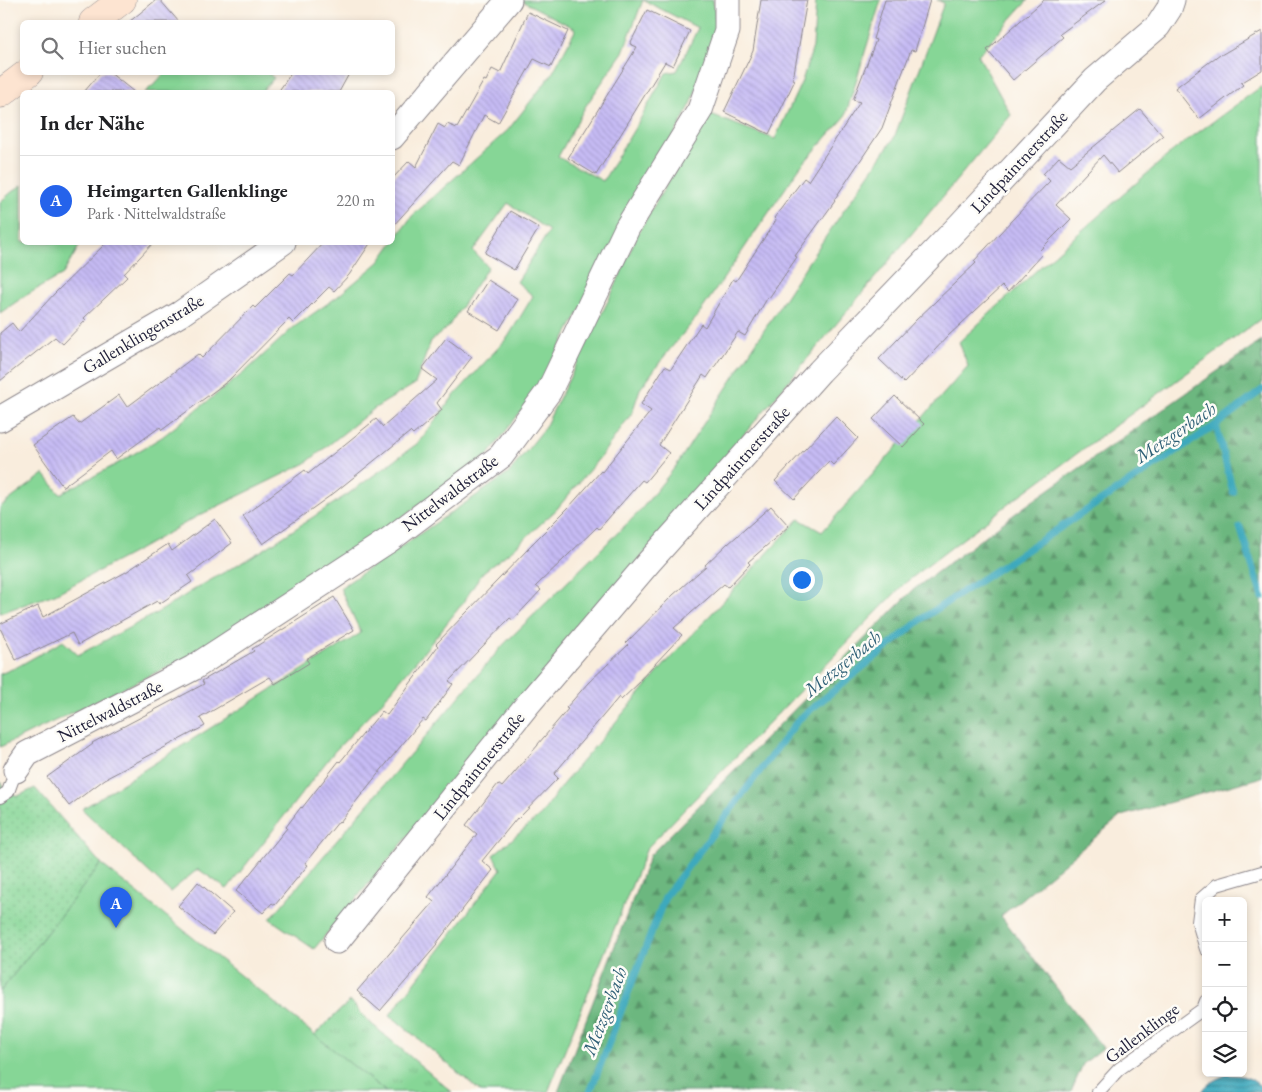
<!DOCTYPE html>
<html lang="de">
<meta charset="utf-8">
<style>
body{margin:0;font-family:"EB Garamond",serif;background:#f6f6f6;color:#202124}
.controls{position:absolute;right:15px;bottom:15px;display:grid;overflow:hidden;border-radius:8px;box-shadow:0 2px 8px #0003}
.controls button{width:45px;height:45px;display:grid;place-items:center;padding:0;border:0;border-bottom:1px solid #e0e0e0;background:#fff;color:#202124;font:25px sans-serif}
.you{position:absolute;left:801px;top:579px;width:18px;height:18px;margin:-12px;border:4px solid #fff;border-radius:50%;background:#1a73e8;box-shadow:0 0 0 8px #1a73e833}
.badge{display:grid;place-items:center;width:32px;height:32px;border-radius:50%;background:#2563eb;color:#fff;font-size:16px;font-weight:700}
.pin{position:absolute;translate:-50% -41px;filter:drop-shadow(0 1px 2px #0008)}
.pin::after{content:'';position:absolute;top:26px;width:18px;height:15px;background:inherit;clip-path:polygon(0 0,100% 0,50% 100%)}
.list{margin:0;padding:0;list-style:none}
h2{display:flex;justify-content:space-between;align-items:center;height:65px;margin:0;padding:0 20px;font-size:21px}
h2 small{font-size:16px;font-weight:400;color:#757577}
.list li{display:grid;grid-template-columns:32px 1fr auto;gap:15px;align-items:center;box-sizing:border-box;height:90px;padding:0 20px;border-top:1px solid #e0e0e0}
.list b{display:block;font-size:19px;white-space:nowrap}
.list p{margin:0;font-size:16px;white-space:nowrap;color:#757577}
.list em{font-size:16px;font-style:normal;color:#757577}
.icon{flex:none;width:28px;height:28px;fill:none;stroke:currentColor;stroke-width:2;stroke-linecap:round;stroke-linejoin:round}
.map{position:relative;flex:none;width:1262px;height:1092px;overflow:hidden}
.search{position:absolute;background:#fff;box-shadow:0 2px 8px #0003;left:20px;top:20px;width:375px;height:55px;display:flex;align-items:center;gap:12px;box-sizing:border-box;padding:0 18px;border-radius:8px;color:#757577;font-size:19px}
.panel{position:absolute;background:#fff;box-shadow:0 2px 8px #0003;left:20px;top:90px;width:375px;height:155px;border-radius:8px}
.map>svg:first-child{display:block}
</style>
<div class="map">
<svg width="1262" height="1092" viewBox="0 0 1262 1092">
<defs>
<pattern id="grass-tufts" width="24" height="20" patternUnits="userSpaceOnUse" patternTransform="scale(1.25)"><rect width="24" height="20" fill="#86d696"/><path d="M3 7l-1-3M5 7V3M7 7l1-3M15 17l-1-3M17 17v-4M19 17l1-3" fill="none" stroke="#73b782"/></pattern>
<pattern id="forest-firs" width="22" height="20" patternUnits="userSpaceOnUse" patternTransform="scale(1.25)"><rect width="22" height="20" fill="#6cb77f"/><path d="M5 1l3.5 6h-7zM16 11l3.5 6h-7z" fill="#589469"/></pattern>
<pattern id="park-dots" width="8" height="8" patternUnits="userSpaceOnUse" patternTransform="scale(1.25)"><rect width="8" height="8" fill="#86d696"/><path d="M2 2h.1M6 6h.1" fill="none" stroke="#73b782" stroke-width="1.8" stroke-linecap="round"/></pattern>
<pattern id="water-rules" width="6" height="5" patternUnits="userSpaceOnUse" patternTransform="scale(1.25)"><rect width="6" height="5" fill="#3da9bd"/><path d="M0 2.5h6" fill="none" stroke="#33899b"/></pattern>
<pattern id="building-back-hatch" width="6" height="6" patternUnits="userSpaceOnUse" patternTransform="scale(1.25)"><rect width="6" height="6" fill="#c6bbf4"/><path d="M-1 5l2 2M0 0l6 6M5-1l2 2" fill="none" stroke="#aaa0d2"/></pattern>
</defs>
<rect width="100%" height="100%" fill="#fdfcf7"/>
<filter id="ink" filterUnits="userSpaceOnUse"><feTurbulence type="fractalNoise" baseFrequency=".02" numOctaves="2"/><feDisplacementMap in="SourceGraphic" scale="10" xChannelSelector="R" yChannelSelector="G"/><feConvolveMatrix kernelMatrix="1 2 1 2 8 2 1 2 1" color-interpolation-filters="sRGB"/></filter>
<filter id="wash" filterUnits="userSpaceOnUse"><feTurbulence type="fractalNoise" baseFrequency=".0096" numOctaves="4" result="noise"/><feDisplacementMap in="SourceGraphic" scale="20" xChannelSelector="R" yChannelSelector="G"/><feGaussianBlur stdDeviation="1.12" result="paint"/><feColorMatrix in="noise" values="0 0 0 0 0 0 0 0 0 0 0 0 0 0 0 0 0 1.4 0 .05"/><feComposite in="paint" operator="in"/></filter>
<g filter="url(#wash)">
<rect width="100%" height="100%" fill="#f9eddd"/>
<polygon fill="url(#grass-tufts)" stroke="#547c68" points="350,1001 368,1021 452,1092 386,1092 314,1035"/>
<polygon fill="url(#forest-firs)" stroke="#476c5d" points="1262,340 1262,777 1121,816 1001,916 1103,1048 1083,1064 1071,1092 558,1092 650,855 913,590 1024,507"/>
<polygon fill="url(#park-dots)" stroke="#547c68" points="0,782 8,792 18,796 35,788 101,864 0,992"/>
<g fill="#86d696" stroke="#547c68" fill-rule="evenodd">
<path d="M523,0H713L717,33L691,104L537,390L487,456L383,531L193,655L0,747V674L17,667L63,641L78,655L162,610L195,589L263,550L348,494L418,443L453,397L508,337L533,296L517,282L549,231L508,203L473,251L488,267L448,327L431,341L415,384L375,408L306,463L196,517L140,549L55,594L0,613V507L44,474L60,494L115,465L162,437L246,371L294,327L337,297L379,262L412,216L508,130L552,74L576,29L522,1ZM643,0L698,28L677,71L666,73L642,116L603,181L558,157L585,107L623,52Z"/>
<polygon points="816,0 881,0 845,117 800,167 697,317 666,354 640,389 632,413 601,456 556,510 511,551 483,572 462,604 427,648 380,704 334,752 227,889 198,869 170,892 82,809 361,633 340,588 508,474 544,429 614,289 638,233 708,114 775,139 802,81 813,47"/>
<polygon points="937,0 1028,0 978,55 1011,115 314,949 270,919 504,644 639,512 676,466 809,261 894,138 944,3"/>
<polygon points="267,72 274,78 261,92 145,92 156,83 164,73"/>
<polygon points="1262,86 1262,318 1015,499 905,583 647,848 548,1092 481,1092 390,1015 501,869 493,855 541,815 562,785 666,663 799,519 822,532 968,366 959,342 1039,268 1174,150"/>
<polygon points="22,185 22,242 81,243 63,274 25,296 0,313 0,202 13,191"/>
<polygon points="101,864 386,1092 0,1092 0,992"/>
</g>
<path fill="url(#water-rules)" stroke="#30667c" d="M1226,1075C1243,1075 1248,1076 1262,1087V1092H1202C1207,1083 1216,1079 1226,1075Z"/>
<g fill="none" stroke-linecap="round" stroke-linejoin="round">
<g stroke="#3da9bd" stroke-width="7">
<polyline points="1216,425 1233,492"/>
<polyline points="1240,527 1262,597"/>
<polyline points="590,1092 665,897 799,719 923,618 1216,425 1262,390"/>
</g>
</g>
<g id="blocks">
<g fill="url(#building-back-hatch)">
<polygon points="156,0 160,0 179,22 129,22"/>
<polygon points="761,0 807,0 793,79 795,80 769,134 724,112 753,51"/>
<polygon points="885,0 930,0 915,51 911,50 882,128 834,200 835,201 795,256 797,257 769,298 768,297 745,336 738,332 707,378 703,375 659,445 669,453 645,482 642,480 599,529 597,527 536,586 541,590 513,620 510,618 449,681 453,684 426,721 423,719 369,785 340,822 339,821 305,863 308,865 275,905 272,903 263,913 236,891 287,828 286,827 301,807 302,808 339,761 340,762 382,711 387,715 438,646 436,644 529,548 528,548 569,507 601,471 602,472 651,411 641,404 665,366 671,369 701,324 705,327 733,279 736,281 776,220 774,218 804,178 808,181 860,102 853,100 876,40 873,39"/>
<polygon points="1044,0 1106,0 1060,34 1063,37 1013,80 987,50"/>
<polygon points="647,10 690,31 673,66 665,62 596,175 568,158 637,47 630,44"/>
<polygon points="528,12 568,31 551,67 534,59 498,123 484,115 459,165 452,161 392,227 392,179 409,161 416,167 438,124 445,128 447,124 457,128 484,80 486,81 492,69 500,73"/>
<polygon points="1262,31 1262,70 1241,83 1243,85 1199,119 1175,88 1220,54 1221,55"/>
<polygon points="101,72 109,72 134,92 84,92"/>
<polygon points="292,72 350,72 339,92 278,92"/>
<polygon points="1140,109 1163,136 1118,173 1103,155 1056,205 1071,219 1039,251 1042,254 1008,292 1002,286 948,336 904,383 879,359 916,320 976,263 974,261 1012,220 1050,181 1043,174 1059,157 1070,166"/>
<polygon points="510,211 539,228 514,270 485,253"/>
<polygon points="107,242 154,242 124,274 127,277 84,318 86,320 63,344 55,337 0,381 0,333 12,323 19,332 55,293"/>
<polygon points="324,242 371,242 349,275 334,291 329,287 293,323 289,319 228,381 162,430 160,427 116,459 111,451 63,487 33,445 73,417 79,424 119,395 127,407 198,354 202,358 253,306 255,308 290,273 293,275"/>
<polygon points="488,280 518,299 499,330 468,311"/>
<polygon points="446,338 472,357 437,403 442,410 413,435 410,432 334,493 263,544 243,516 305,470 308,474 376,419 383,427 437,380 422,369"/>
<polygon points="895,396 924,424 903,447 873,419"/>
<polygon points="836,416 858,438 833,465 829,461 794,499 775,481"/>
<polygon points="771,506 789,526 748,562 750,564 728,587 724,584 674,628 682,635 640,680 641,681 621,700 619,697 554,774 558,778 518,819 517,818 482,861 493,870 436,944 437,945 380,1011 357,991 434,902 428,897 477,834 466,825 498,784 502,787 538,745 538,744 568,709 566,708 588,683 628,645 626,643 673,595 706,566 705,565 728,543 728,544"/>
<polygon points="215,519 232,543 188,576 192,582 159,604 157,601 78,645 72,633 16,660 0,628 0,624 38,606 43,617 126,572 168,544 172,551"/>
<polygon points="334,597 354,630 306,659 309,663 291,674 275,684 270,677 200,718 205,726 105,779 69,806 47,777 93,744 92,743 204,684 202,681 254,651 252,649"/>
<polygon points="198,882 233,912 213,935 178,906"/>
</g>
</g>
</g>
<g filter="url(#ink)">
<use href="#blocks" fill-opacity="0" stroke="#8e888c" stroke-width="1"/>
<g fill="none" stroke-linecap="round" stroke-linejoin="round">
<defs>
<g id="lane">
<polyline points="0,797 8,792 16,770"/>
<polyline points="1206,949 1198,922 1201,899 1217,885 1262,872"/>
<polyline points="1098,1092 1119,1069 1203,1009 1206,1001"/>
</g>
<g id="street">
<polyline points="392,137 509,0"/>
<polyline points="0,419 180,314 283,242"/>
<polyline points="16,770 27,754 193,668 389,540 501,456 549,391 627,228 700,110 727,31 727,0"/>
<polyline points="337,941 528,704 649,562 820,371 960,225 1095,80 1158,26 1169,9 1172,0"/>
</g>
<g id="secondary">
<polyline points="93,22 122,0"/>
<polyline points="0,94 29,72"/>
</g>
</defs>
<use href="#lane" stroke="#8e888c" stroke-width="14"/>
<use href="#street" stroke="#8e888c" stroke-width="27"/>
<use href="#secondary" stroke="#8e888c" stroke-width="29"/>
<use href="#lane" stroke="#fff" stroke-width="12"/>
<use href="#street" stroke="#fff" stroke-width="25"/>
<use href="#secondary" stroke="#fde4d1" stroke-width="28"/>
</g>
</g>
<g text-anchor="middle" stroke-width="5" stroke-linejoin="round" paint-order="stroke">
<g font-size="18" fill="#22223b" stroke="#fdfcf7">
<text transform="translate(1019 162) rotate(-47)" y="6">Lindpaintnerstraße</text>
<text transform="translate(143 334) rotate(-31)" y="6">Gallenklingenstraße</text>
<text transform="translate(742 458) rotate(-48)" y="6">Lindpaintnerstraße</text>
<text transform="translate(450 493) rotate(-37)" y="6">Nittelwaldstraße</text>
<text transform="translate(110 711) rotate(-27)" y="6">Nittelwaldstraße</text>
<text transform="translate(479 766) rotate(-51)" y="6">Lindpaintnerstraße</text>
<text transform="translate(1142 1033) rotate(-37)" y="6">Gallenklinge</text>
</g>
<g font-size="19" font-style="italic" fill="#2e5f76" stroke="#fdfcf7">
<text transform="translate(1175 432) rotate(-34)" y="7">Metzgerbach</text>
<text transform="translate(842 663) rotate(-39)" y="7">Metzgerbach</text>
<text transform="translate(604 1011) rotate(-69)" y="7">Metzgerbach</text>
</g>
</g>
</svg>
<div class="controls">
<button>+</button>
<button>−</button>
<button><svg class="icon" aria-label="locate" viewBox="0 0 24 24"><circle cx="12" cy="12" r="6"/><path d="M12 2v4M12 18v4M2 12h4M18 12h4"/></svg></button>
<button><svg class="icon" aria-label="layers" viewBox="0 0 24 24"><path d="M12 4l9 5-9 5-9-5zM3 14l9 5 9-5"/></svg></button>
</div>
<div class="you"></div>
<div class="pin badge" style="left:116px;top:928px">A</div>
<div class="search"><svg class="icon" aria-label="search" viewBox="0 0 24 24"><circle cx="10" cy="10" r="6"/><path d="M15 15l6 6"/></svg>Hier suchen</div>
<section class="panel">
<h2>In der Nähe<small></small></h2>
<ul class="list">
<li><span class="badge">A</span><div><b>Heimgarten Gallenklinge</b><p>Park · Nittelwaldstraße</p></div><em>220 m</em></li>
</ul>
</section>
</div>
